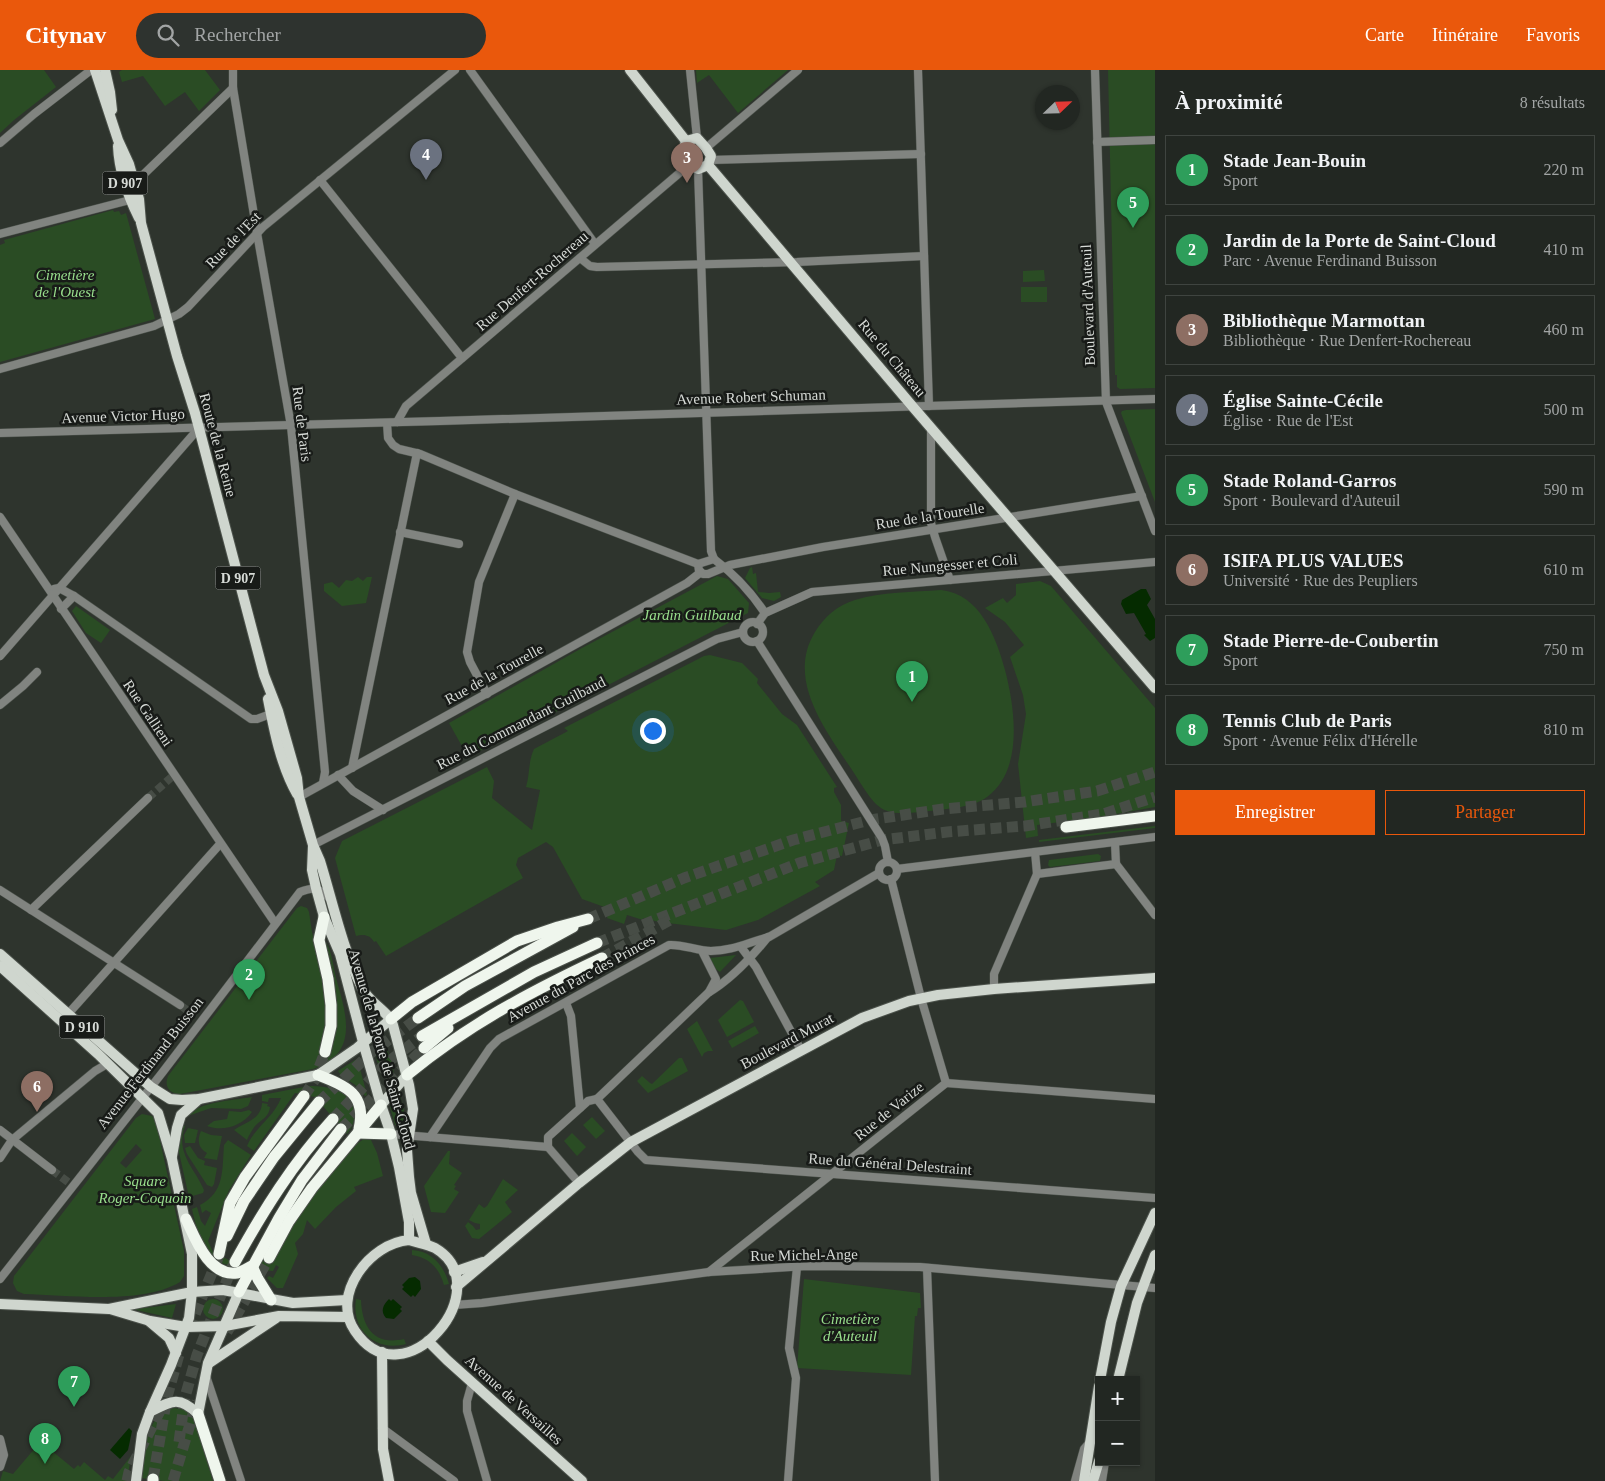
<!DOCTYPE html>
<html lang="fr">
<meta charset="utf-8">
<style>
body{margin:0;font-family:Georgia,serif;background:#2e332f;color:#f1f3f6}
.controls{position:absolute;right:15px;bottom:15px;display:grid;overflow:hidden;border-radius:0px;box-shadow:0 1px 4px #0004}
.controls button{width:45px;height:45px;display:grid;place-items:center;padding:0;border:0;border-bottom:1px solid #3f4440;background:#222722;color:#f1f3f6;font:25px sans-serif}
.compass{position:absolute;left:1035px;top:15px;width:45px;height:45px;border-radius:50%;background:#222722;box-shadow:0 1px 4px #0004;rotate:67deg}
.you{position:absolute;left:652px;top:660px;width:18px;height:18px;margin:-12px;border:4px solid #fff;border-radius:50%;background:#1a73e8;box-shadow:0 0 0 8px #1a73e833}
.badge{display:grid;place-items:center;width:32px;height:32px;border-radius:50%;background:#ea580c;color:#fff;font-size:16px;font-weight:700}
.pin{position:absolute;translate:-50% -41px;filter:drop-shadow(0 1px 2px #0008)}
.pin::after{content:'';position:absolute;top:26px;width:18px;height:15px;background:inherit;clip-path:polygon(0 0,100% 0,50% 100%)}
.list{margin:0;padding:0;list-style:none}
h2{display:flex;justify-content:space-between;align-items:center;height:65px;margin:0;padding:0 20px;font-size:21px}
h2 small{font-size:16px;font-weight:400;color:#a2a5a5}
.list li{display:grid;grid-template-columns:32px 1fr auto;gap:15px;align-items:center;box-sizing:border-box;height:70px;margin:0 10px 10px;padding:0 10px;border:1px solid #3f4440;border-radius:0px}
.list b{display:block;font-size:19px;white-space:nowrap}
.list p{margin:0;font-size:16px;white-space:nowrap;color:#a2a5a5}
.list em{font-size:16px;font-style:normal;color:#a2a5a5}
.actions{display:flex;gap:10px;padding:15px 20px}
.actions a{flex:1;padding:11px 0;border:1px solid #ea580c;border-radius:0px;text-align:center;font-size:18px;color:#ea580c}
.actions .main{background:#ea580c;color:#fff}
.icon{flex:none;width:28px;height:28px;fill:none;stroke:currentColor;stroke-width:2;stroke-linecap:round;stroke-linejoin:round}
.map{position:relative;flex:none;width:1155px;height:1411px;overflow:hidden}
header{display:flex;align-items:center;gap:30px;box-sizing:border-box;height:70px;padding:0 25px;background:#ea580c;color:#fff}
header strong{font-size:24px}
nav{display:flex;gap:28px;margin-inline-start:auto;font-size:18px}
.search{width:350px;height:45px;background:#2e332f;display:flex;align-items:center;gap:12px;box-sizing:border-box;padding:0 18px;border-radius:28px;color:#a2a5a5;font-size:19px}
main{display:flex}
aside{flex:1;background:#222722}
.map>svg:first-child{display:block}
</style>
<header>
<strong>Citynav</strong>
<div class="search"><svg class="icon" aria-label="search" viewBox="0 0 24 24"><circle cx="10" cy="10" r="6"/><path d="M15 15l6 6"/></svg>Rechercher</div>
<nav><a>Carte</a><a>Itinéraire</a><a>Favoris</a></nav>
</header>
<main>
<div class="map">
<svg width="1155" height="1411" viewBox="0 0 1155 1411">
<rect width="100%" height="100%" fill="#2e342d"/>
<g fill="#2a4c24" fill-rule="evenodd">
<polygon points="0,0 44,0 56,17 14,50 0,63"/>
<polygon points="122,0 205,0 220,20 199,41 185,22 165,36 143,6 122,12 119,2"/>
<polygon points="696,0 788,0 738,43 709,5 697,13"/>
<polygon points="1108,0 1155,0 1155,318 1120,319 1117,317 1117,305 1115,305"/>
<polygon points="113,140 114,142 119,141 121,145 126,143 155,249 0,292 0,175 5,173 4,170"/>
<polygon points="1044,200 1045,211 1023,212 1023,201"/>
<rect x="1021" y="217" width="26" height="15"/>
<polygon points="1155,339 1155,432 1121,343 1122,341 1126,340"/>
<polygon points="752,497 753,504 756,503 758,522 769,523 780,522 781,527 774,531 762,528 745,508 750,498"/>
<polygon points="717,506 728,509 749,533 748,543 468,687 449,653 582,578"/>
<polygon points="358,507 363,511 367,507 372,507 366,533 342,536 324,521 324,514 332,512 339,518 346,510 352,511"/>
<polygon points="1040,511 1051,516 1155,638 1155,737 1099,747 1037,755 1038,766 1026,768 1018,694 1026,644 1023,625 1010,587 1024,575 1005,552 985,538 1003,528 1007,533 1016,525 1016,514"/>
<path d="M941,520C980,524 996,567 1005,600C1015,638 1024,700 987,727C972,738 946,739 929,741C880,747 879,742 854,703C828,663 785,611 815,562C824,547 838,535 855,530C881,522 914,522 941,520Z"/>
<polygon points="76,536 110,560 101,573 86,563 72,541"/>
<path d="M710,585L742,593L758,609L757,613L782,644L797,655L837,717L834,718V722L841,735V751L849,753L842,786L837,785L834,800L815,812L820,816L758,850L726,860L659,852L643,848V850L627,845L624,854L607,848L610,839L582,829L553,777L546,772L518,788L516,795L523,808L386,886L376,871L374,872C370,865 364,864 356,866L335,788L342,771L487,697L494,711L492,728L532,760L540,720L526,717C530,704 528,692 534,679L568,661L564,658L704,586Z"/>
<polygon points="1155,756 1155,758 1039,772 1039,770"/>
<polygon points="1098,784 1101,786 1100,791 1050,797 1048,795 1049,790"/>
<path d="M301,836L307,838L309,842L312,862L324,909L328,983L325,871C332,880 333,897 336,908C346,943 360,984 313,999L180,1024C169,1024 164,1016 168,1006L297,838Z"/>
<polygon points="736,885 720,902 716,899 710,888"/>
<polygon points="740,930 743,931 754,952 727,967 718,950"/>
<polygon points="697,951 713,981 708,981 704,983 702,987 687,959"/>
<polygon points="755,956 759,963 732,978 728,971"/>
<path d="M379,972L385,974L392,992L394,1004L390,1008C378,1003 372,982 379,972Z"/>
<polygon points="679,988 682,988 688,1001 648,1023 637,1011 642,1006 650,1013 652,1014"/>
<path d="M355,990L358,991L367,1025L365,1026C357,1012 343,1010 338,1001Z"/>
<path d="M309,1016C328,1016 351,1020 354,1042C355,1051 352,1058 347,1064L315,1027L295,1023L254,1081L247,1076C255,1057 274,1047 281,1028H269L268,1032L262,1031V1025Z"/>
<polygon points="400,1026 404,1040 403,1054 395,1055 390,1037"/>
<path d="M252,1027L248,1036L241,1039L211,1038L185,1047C201,1031 230,1031 252,1027Z"/>
<path d="M262,1033L268,1034L267,1036L270,1037C269,1047 262,1049 255,1056C252,1060 249,1065 247,1070L234,1060C245,1052 261,1050 262,1033Z"/>
<path d="M249,1040L252,1042C242,1056 223,1062 207,1056L214,1051L227,1049L229,1041L241,1042Z"/>
<path d="M142,1044L152,1046L156,1052L184,1181V1206L180,1212C142,1235 68,1225 24,1224L17,1221L13,1213L14,1206L136,1048ZM136,1074L142,1080L126,1098L120,1093Z"/>
<polygon points="592,1047 605,1061 596,1069 583,1055"/>
<path d="M182,1054L185,1056C175,1083 194,1097 204,1120L203,1123L189,1127L178,1078Z"/>
<polygon points="188,1058 198,1060 195,1073 185,1073 184,1065"/>
<path d="M201,1061L211,1065L222,1066L217,1090L204,1088L207,1083C198,1078 197,1070 201,1061Z"/>
<polygon points="572,1063 586,1077 577,1086 564,1071"/>
<polygon points="364,1069 371,1070 377,1083 383,1106 354,1117 356,1121 336,1137 315,1159 307,1150 303,1164 295,1173 298,1184 283,1218 277,1218 267,1208 269,1206 273,1208 279,1197 276,1195 273,1201 261,1200 262,1190 285,1169 314,1122 358,1073"/>
<path d="M228,1070L251,1085L229,1120L208,1171L213,1182L239,1195C208,1200 197,1162 192,1139L197,1137L201,1151L205,1156L211,1143L206,1140L202,1143L200,1135C225,1122 222,1100 224,1075Z"/>
<polygon points="190,1076 198,1088 205,1091 204,1095 217,1098 214,1114 212,1117 207,1115 187,1084 185,1078"/>
<polygon points="448,1081 450,1081 449,1094 462,1103 454,1115 456,1116 454,1119 459,1122 445,1143 431,1142 424,1116"/>
<polygon points="503,1109 518,1120 505,1132 512,1142 479,1169 472,1168 465,1156 468,1152 473,1156 476,1160 480,1159 480,1154 475,1153 469,1150 479,1134 484,1138 487,1136"/>
<path d="M412,1180C432,1181 444,1196 449,1214L444,1215C439,1198 430,1188 412,1185Z"/>
<polygon points="804,1209 920,1223 921,1238 918,1238 917,1246 915,1246 911,1305 797,1298"/>
<circle cx="213" cy="1239" r="10"/>
<path d="M356,1229L361,1230C362,1257 374,1276 404,1269L406,1274C375,1282 351,1260 356,1229Z"/>
<polygon points="176,1234 172,1248 136,1240 136,1239"/>
<path d="M174,1338L187,1340L193,1347L213,1411H165L141,1408C145,1383 144,1345 174,1338Z"/>
<polygon points="36,1377 47,1386 52,1381 74,1399 78,1395 80,1397 84,1392 105,1410 108,1406 113,1409 131,1386 127,1411 0,1411 3,1401 13,1404"/>
</g>
<g fill="#052b00">
<polygon points="1141,519 1146,519 1151,529 1147,535 1155,549 1155,568 1150,571 1144,565 1146,564 1134,543 1126,544 1121,534 1122,530"/>
<polygon points="415,1207 420,1211 421,1219 415,1227 413,1225 411,1227 402,1219 404,1217 402,1215 409,1208"/>
<path d="M389,1229L391,1231L393,1229L402,1237L400,1239L402,1241L394,1249L386,1248C380,1241 383,1235 389,1229Z"/>
<polygon points="129,1358 132,1361 128,1380 120,1389 110,1380"/>
</g>
<g fill="none" stroke-linecap="round" stroke-linejoin="round">
<g stroke="#474d46" stroke-width="8" stroke-dasharray="8 4" stroke-linecap="butt">
<polyline points="148,728 174,705"/>
<polyline points="180,935 194,945"/>
<polyline points="52,1100 72,1115"/>
</g>
<g stroke="#474d46" stroke-width="11" stroke-dasharray="11 5.5" stroke-linecap="butt">
<polyline points="588,849 684,808 793,770 870,750 943,739 1024,732 1097,721 1155,702"/>
<polyline points="597,873 799,793 882,770 947,762 1025,756 1103,744 1155,727"/>
<polyline points="602,888 670,850"/>
<polyline points="304,1026 314,1011 325,982"/>
<polyline points="319,1032 372,982 418,948"/>
<polyline points="333,1049 384,995 422,966"/>
<polyline points="341,1059 424,978"/>
<polyline points="189,1259 218,1188"/>
<polyline points="227,1262 269,1188"/>
<polyline points="179,1372 185,1327 197,1285 233,1195"/>
<polyline points="153,1409 167,1327 180,1281"/>
<polyline points="127,1411 129,1402 162,1337"/>
<polyline points="173,1411 197,1331"/>
</g>
<defs>
<g id="minor">
<polyline points="233,0 233,18 257,163 291,356 325,702 323,713"/>
<polyline points="470,0 595,174"/>
<polyline points="690,0 697,68"/>
<polyline points="918,0 929,336"/>
<polyline points="1095,0 1106,332 1155,461"/>
<polyline points="1097,72 1155,70"/>
<polyline points="0,73 34,44 91,0"/>
<polyline points="706,78 798,0"/>
<polyline points="710,90 921,84"/>
<polyline points="698,99 711,481 714,489"/>
<polyline points="320,110 462,288"/>
<polyline points="130,111 144,104 233,18"/>
<polyline points="0,164 130,130"/>
<polyline points="580,188 590,196 597,197 797,192 924,186"/>
<polyline points="0,299 154,256 179,244 188,237 263,157 455,0"/>
<polyline points="397,352 406,336 690,94"/>
<polyline points="387,353 388,368 393,375 399,379 420,384 515,424 698,494"/>
<polyline points="931,358 931,453 935,467 950,510"/>
<polyline points="0,363 440,351 1155,329"/>
<polyline points="0,447 275,853"/>
<polyline points="400,462 459,474"/>
<polyline points="698,494 699,501 703,504 708,504 730,495 823,477 1142,426"/>
<path d="M698,494L714,489C734,504 751,522 765,543"/>
<polyline points="54,519 59,518 74,526 251,649 257,649 276,642"/>
<polyline points="61,539 74,526"/>
<circle cx="753" cy="562" r="10"/>
<polyline points="757,554 765,543 812,522 1155,492"/>
<polyline points="757,571 882,768 885,776 888,792"/>
<polyline points="0,586 199,358"/>
<polyline points="487,624 470,592 467,582 479,512 515,424"/>
<polyline points="0,635 23,616 37,602"/>
<polyline points="352,698 417,383"/>
<polyline points="338,705 353,721 383,740"/>
<polyline points="299,727 687,513 701,502"/>
<polyline points="1115,773 1116,794"/>
<polyline points="313,775 717,569 743,562"/>
<circle cx="888" cy="801" r="9"/>
<polyline points="1116,794 1155,845"/>
<polyline points="897,799 1155,767"/>
<polyline points="1037,804 1116,794"/>
<polyline points="0,820 180,935"/>
<polyline points="31,840 148,728"/>
<polyline points="741,877 756,897 801,980"/>
<polyline points="702,881 716,909 709,922"/>
<polyline points="994,919 994,904 1037,804 1035,782"/>
<polyline points="566,933 571,946 580,1038"/>
<polyline points="68,944 220,774"/>
<polyline points="946,1013 1155,1029"/>
<polyline points="597,1029 638,1082 646,1090 1155,1128"/>
<path d="M597,1029L708,923C730,910 751,888 768,867"/>
<polyline points="0,1060 52,1100"/>
<polyline points="391,1064 548,1077"/>
<path d="M430,1067L490,978L499,969L669,875C683,874 697,881 711,881C732,881 749,872 769,867L879,803"/>
<polyline points="0,1088 12,1070 95,1001 107,994"/>
<polyline points="579,1113 548,1077 548,1067 588,1031 597,1029"/>
<polyline points="927,1198 935,1411"/>
<polyline points="709,1202 946,1013 921,928 891,809"/>
<path d="M0,1209L162,1003L300,822C315,816 319,818 330,829"/>
<polyline points="454,1235 482,1233 709,1202 807,1196 920,1197 1155,1218"/>
<polyline points="206,1306 241,1411"/>
<polyline points="472,1313 467,1331 467,1341 487,1411"/>
<polyline points="382,1358 454,1411"/>
<polyline points="0,1369 4,1385 0,1397"/>
<polyline points="788,1411 796,1308 789,1278 797,1197"/>
<polyline points="1075,1411 1084,1379 1089,1373"/>
<polyline points="1102,1411 1105,1392"/>
</g>
<g id="major">
<path d="M95,0L118,70L129,94L139,129L141,153L177,286L195,343L264,605L278,641L297,708L299,727L313,775L320,791C333,833 342,878 362,918C369,933 389,941 393,955L409,1015L413,1039L407,1080L409,1107L411,1123L426,1174"/>
<polyline points="105,0 110,22 112,40"/>
<polyline points="630,0 686,71"/>
<polygon points="697,68 706,78 711,86 708,95 698,99 690,94 683,82 686,71"/>
<path d="M118,76C119,101 128,126 139,148"/>
<polyline points="708,95 913,337 1155,618"/>
<path d="M268,629C274,660 281,696 297,724"/>
<polyline points="313,776 312,800 316,818 324,847 340,884 363,972 381,1035 391,1064 399,1097 409,1152 409,1170"/>
<polyline points="0,884 151,1017 170,1029 182,1030 199,1029 318,1005 357,978 391,949"/>
<polyline points="0,896 98,984 158,1043 172,1089 192,1184 192,1222 189,1248 171,1295 150,1342 142,1364 136,1411"/>
<polyline points="381,1035 407,1005"/>
<polyline points="172,1086 177,1058 181,1045 199,1029"/>
<path d="M409,1170C418,1173 427,1174 435,1178C501,1217 404,1334 355,1261C330,1225 370,1173 409,1170Z"/>
<polyline points="454,1202 483,1192"/>
<polyline points="456,1217 579,1113 631,1072 862,948 909,931 938,925 994,919 1155,908"/>
<polyline points="0,1234 109,1239 192,1222 223,1220 293,1233 347,1230"/>
<polyline points="110,1239 150,1251 186,1257 225,1256 279,1246 348,1247"/>
<polyline points="150,1252 169,1268 176,1283"/>
<polyline points="428,1271 447,1290 582,1411"/>
<polyline points="382,1282 383,1379 389,1411"/>
<polyline points="209,1293 276,1248"/>
<polyline points="1100,1310 1111,1252 1121,1216 1155,1143"/>
<polyline points="1118,1310 1137,1233 1155,1185"/>
<path d="M150,1342C171,1331 179,1325 198,1344"/>
<polyline points="198,1344 208,1293 239,1222"/>
<polyline points="1084,1411 1099,1316"/>
<polyline points="1093,1411 1099,1391"/>
</g>
<g id="highway">
<polyline points="1066,757 1155,746"/>
<polyline points="324,847 319,870 328,909 331,935 331,956 325,982"/>
<polyline points="418,948 465,916 573,857"/>
<polyline points="391,949 412,932 517,871 558,857 588,849"/>
<polyline points="422,966 534,902 597,873"/>
<polyline points="424,978 448,958"/>
<path d="M318,1005C346,1016 367,1024 359,1059"/>
<path d="M407,1005C469,954 530,922 602,888"/>
<polyline points="358,1063 391,1064"/>
<path d="M186,1149C195,1168 209,1207 237,1203C242,1202 248,1198 252,1196L258,1209L271,1230"/>
<polyline points="227,1166 244,1131 274,1087 319,1032"/>
<polyline points="219,1184 230,1133 245,1107 304,1026"/>
<polyline points="269,1188 289,1151 312,1118 381,1035"/>
<path d="M235,1192C263,1141 293,1093 333,1049"/>
<polyline points="239,1222 279,1148 302,1110 341,1059"/>
<polyline points="198,1344 220,1411"/>
<polyline points="153,1411 153,1409"/>
</g>
</defs>
<use href="#minor" stroke="#4c524b" stroke-width="9"/>
<use href="#major" stroke="#4c524b" stroke-width="12"/>
<use href="#highway" stroke="#4c524b" stroke-width="13"/>
<use href="#minor" stroke="#818480" stroke-width="8"/>
<use href="#major" stroke="#cfd6ce" stroke-width="10"/>
<use href="#highway" stroke="#eff6ed" stroke-width="11"/>
</g>
<g text-anchor="middle" stroke-width="5" stroke-linejoin="round" paint-order="stroke">
<g fill="#181b18" stroke="#9da19d" stroke-width="1">
<rect x="102.5" y="101.5" width="45" height="23" rx="4"/>
<rect x="215.5" y="496.5" width="45" height="23" rx="4"/>
<rect x="59.5" y="945.5" width="45" height="23" rx="4"/>
</g>
<g font-size="14" font-weight="bold" fill="#d6dad6">
<text x="125" y="118">D 907</text>
<text x="238" y="513">D 907</text>
<text x="82" y="962">D 910</text>
</g>
<g font-size="15" fill="#d6dad6" stroke="#181b18">
<text transform="translate(233 170) rotate(-46)" y="5">Rue de l'Est</text>
<text transform="translate(532 211) rotate(-41)" y="5">Rue Denfert-Rochereau</text>
<text transform="translate(1088 235) rotate(-92)" y="5">Boulevard d'Auteuil</text>
<text transform="translate(892 288) rotate(50)" y="5">Rue du Château</text>
<text transform="translate(751 327) rotate(-2)" y="5">Avenue Robert Schuman</text>
<text transform="translate(123 346) rotate(-2)" y="5">Avenue Victor Hugo</text>
<text transform="translate(302 354) rotate(83)" y="5">Rue de Paris</text>
<text transform="translate(218 375) rotate(75)" y="5">Route de la Reine</text>
<text transform="translate(930 446) rotate(-9)" y="5">Rue de la Tourelle</text>
<text transform="translate(950 495) rotate(-5)" y="5">Rue Nungesser et Coli</text>
<text transform="translate(494 604) rotate(-29)" y="5">Rue de la Tourelle</text>
<text transform="translate(148 643) rotate(56)" y="5">Rue Gallieni</text>
<text transform="translate(521 653) rotate(-27)" y="5">Rue du Commandant Guilbaud</text>
<text transform="translate(581 908) rotate(-29)" y="5">Avenue du Parc des Princes</text>
<text transform="translate(787 971) rotate(-28)" y="5">Boulevard Murat</text>
<text transform="translate(382 979) rotate(74)" y="5">Avenue de la Porte de Saint-Cloud</text>
<text transform="translate(150 993) rotate(-52)" y="5">Avenue Ferdinand Buisson</text>
<text transform="translate(889 1041) rotate(-39)" y="5">Rue de Varize</text>
<text transform="translate(890 1094) rotate(4)" y="5">Rue du Général Delestraint</text>
<text transform="translate(804 1185) rotate(-1)" y="5">Rue Michel-Ange</text>
<text transform="translate(514 1330) rotate(42)" y="5">Avenue de Versailles</text>
</g>
<g font-size="15" font-style="italic" fill="#98de8c" stroke="#181b18">
<text x="65" y="210">Cimetière<tspan x="65" dy="17">de l'Ouest</tspan></text>
<text x="692" y="550">Jardin Guilbaud</text>
<text x="145" y="1116">Square<tspan x="145" dy="17">Roger-Coquoin</tspan></text>
<text x="850" y="1254">Cimetière<tspan x="850" dy="17">d'Auteuil</tspan></text>
</g>
</g>
</svg>
<div class="controls">
<button>+</button>
<button>−</button>
</div>
<svg class="compass" viewBox="-18 -18 36 36"><path d="M0-13l5 13h-10z" fill="#e53935"/><path d="M0 13l5-13h-10z" fill="#a2a5a5"/></svg>
<div class="you"></div>
<div class="pin badge" style="left:912px;top:632px;background:#2e9e5b">1</div>
<div class="pin badge" style="left:249px;top:930px;background:#2e9e5b">2</div>
<div class="pin badge" style="left:687px;top:113px;background:#8d6e63">3</div>
<div class="pin badge" style="left:426px;top:110px;background:#6b7280">4</div>
<div class="pin badge" style="left:1133px;top:158px;background:#2e9e5b">5</div>
<div class="pin badge" style="left:37px;top:1042px;background:#8d6e63">6</div>
<div class="pin badge" style="left:74px;top:1337px;background:#2e9e5b">7</div>
<div class="pin badge" style="left:45px;top:1394px;background:#2e9e5b">8</div>
</div>
<aside>
<h2>À proximité<small>8 résultats</small></h2>
<ul class="list">
<li><span class="badge" style="background:#2e9e5b">1</span><div><b>Stade Jean-Bouin</b><p>Sport</p></div><em>220 m</em></li>
<li><span class="badge" style="background:#2e9e5b">2</span><div><b>Jardin de la Porte de Saint-Cloud</b><p>Parc · Avenue Ferdinand Buisson</p></div><em>410 m</em></li>
<li><span class="badge" style="background:#8d6e63">3</span><div><b>Bibliothèque Marmottan</b><p>Bibliothèque · Rue Denfert-Rochereau</p></div><em>460 m</em></li>
<li><span class="badge" style="background:#6b7280">4</span><div><b>Église Sainte-Cécile</b><p>Église · Rue de l'Est</p></div><em>500 m</em></li>
<li><span class="badge" style="background:#2e9e5b">5</span><div><b>Stade Roland-Garros</b><p>Sport · Boulevard d'Auteuil</p></div><em>590 m</em></li>
<li><span class="badge" style="background:#8d6e63">6</span><div><b>ISIFA PLUS VALUES</b><p>Université · Rue des Peupliers</p></div><em>610 m</em></li>
<li><span class="badge" style="background:#2e9e5b">7</span><div><b>Stade Pierre-de-Coubertin</b><p>Sport</p></div><em>750 m</em></li>
<li><span class="badge" style="background:#2e9e5b">8</span><div><b>Tennis Club de Paris</b><p>Sport · Avenue Félix d'Hérelle</p></div><em>810 m</em></li>
</ul>
<div class="actions"><a class="main">Enregistrer</a><a>Partager</a></div>
</aside>
</main>
